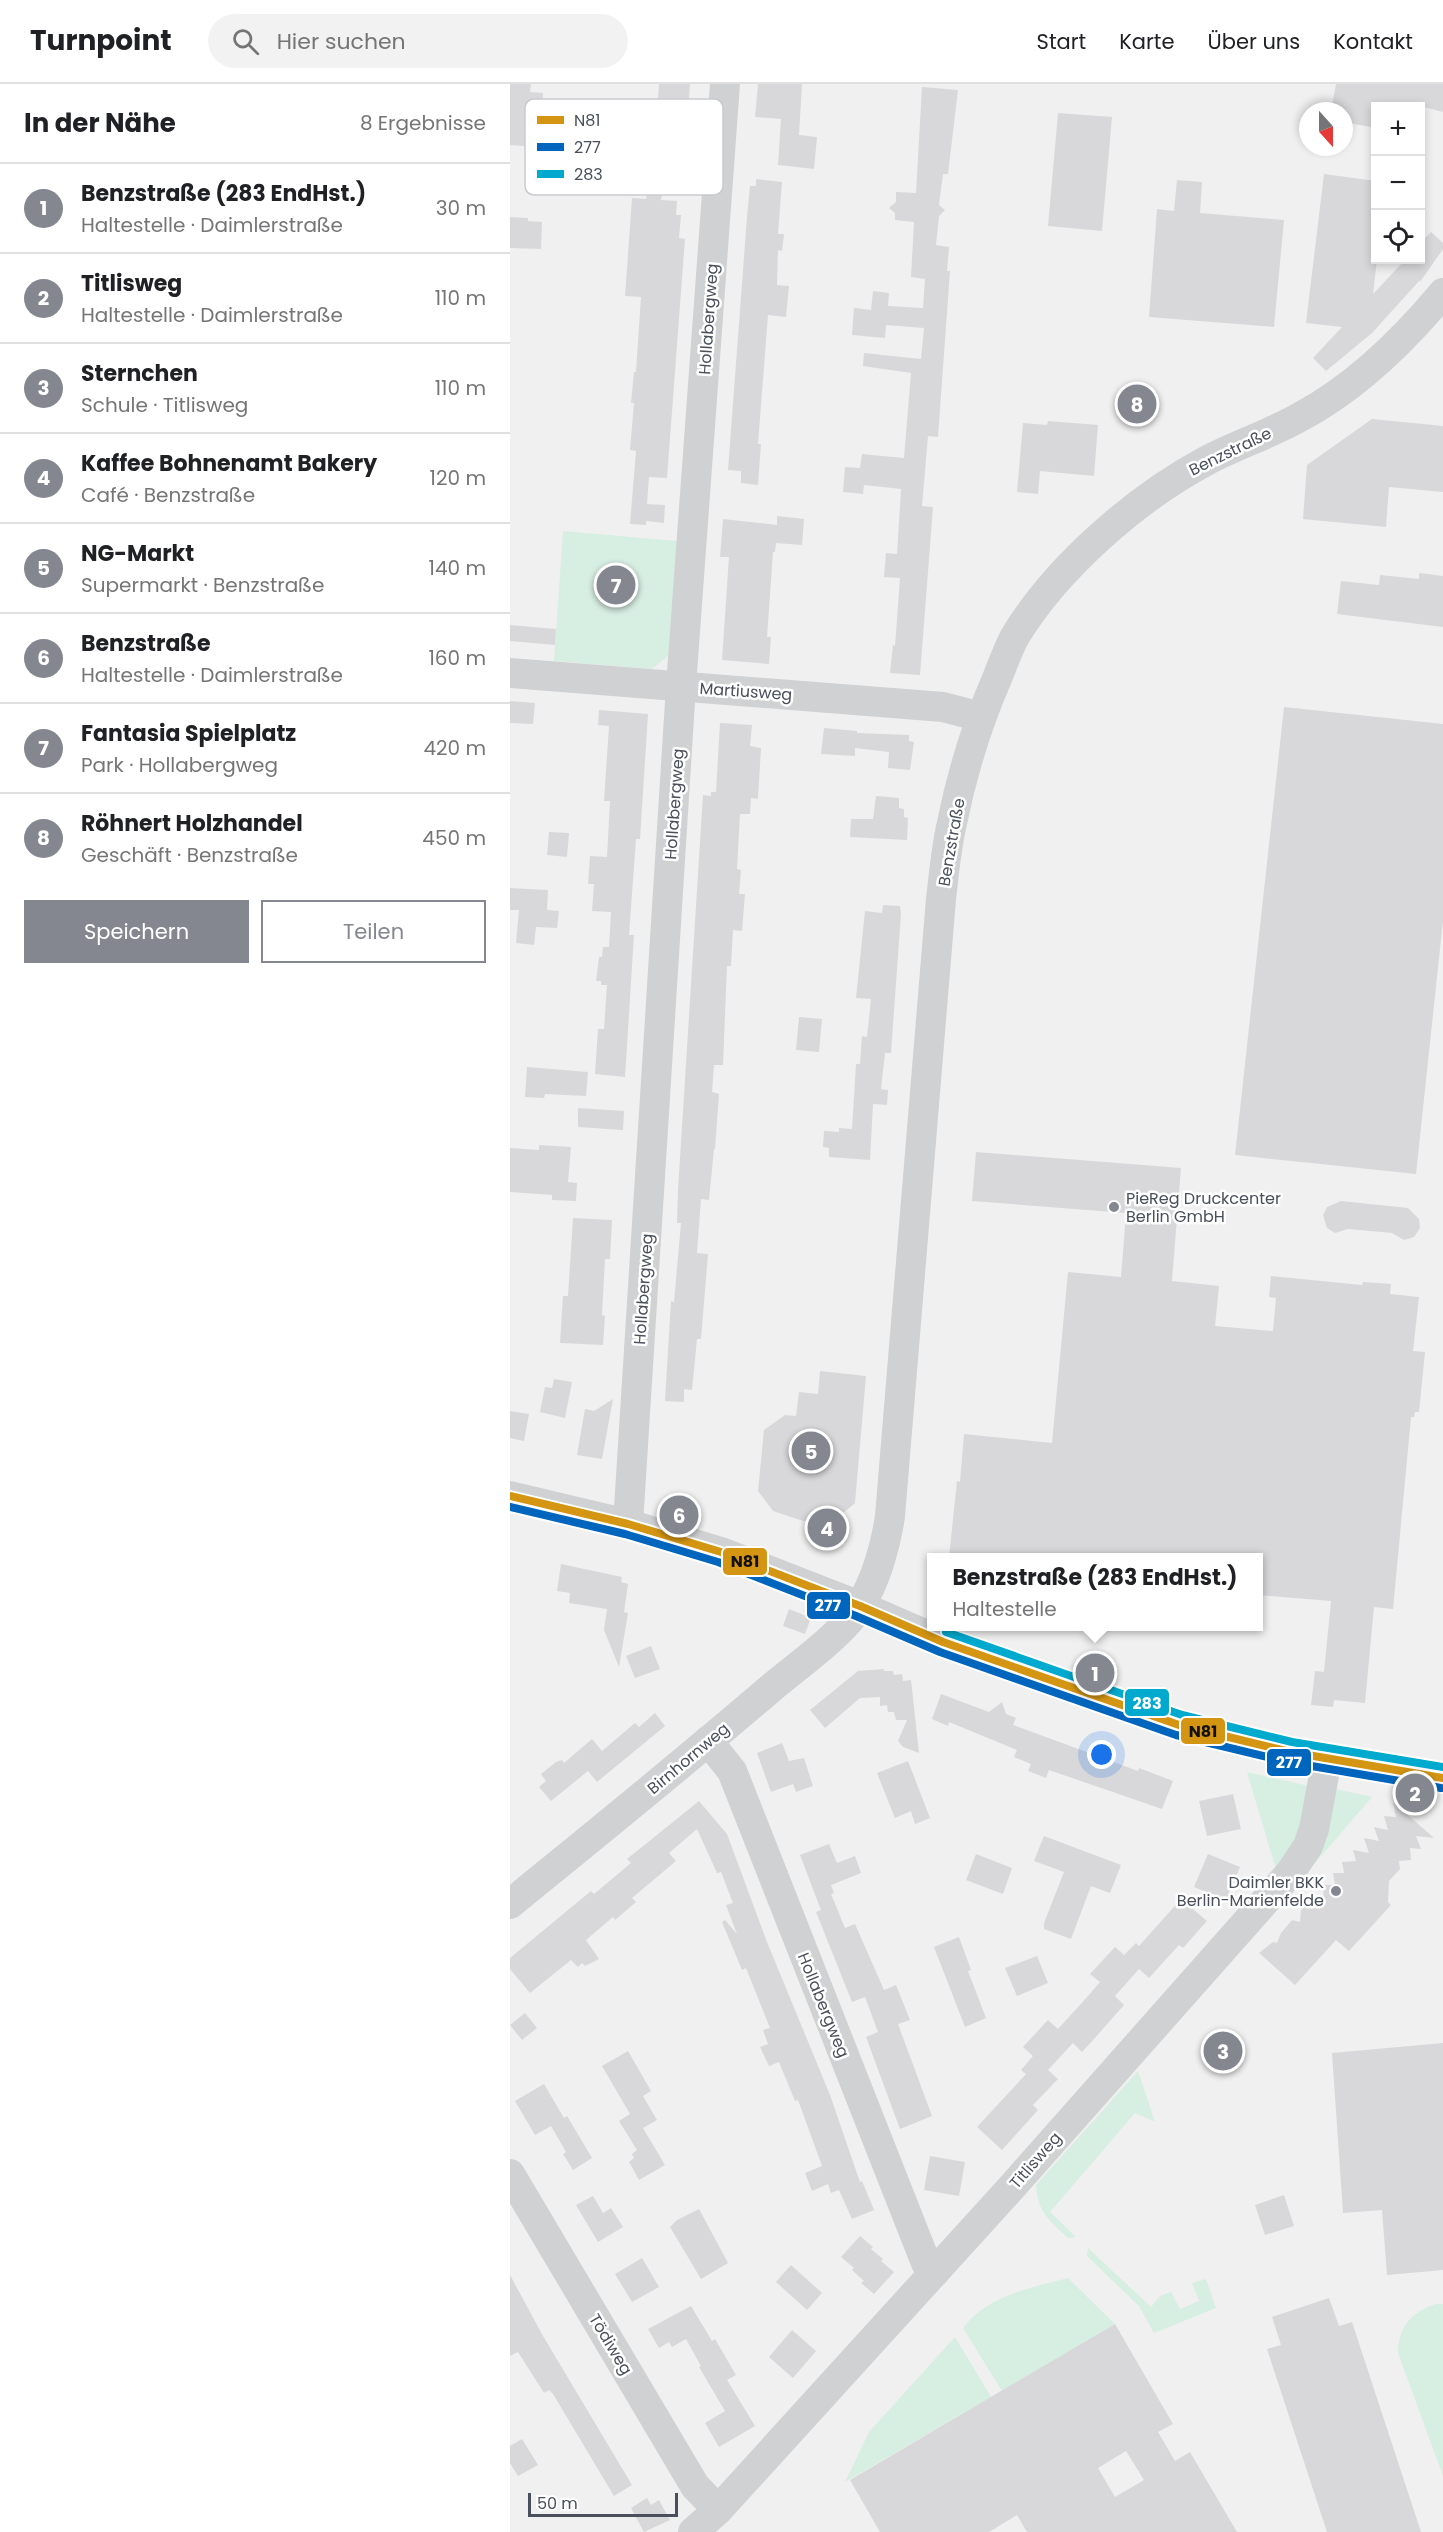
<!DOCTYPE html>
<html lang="de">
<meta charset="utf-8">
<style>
body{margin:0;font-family:Poppins,sans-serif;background:#f2f2f2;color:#202124}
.controls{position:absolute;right:18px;top:18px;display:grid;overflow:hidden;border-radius:0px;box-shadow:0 3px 9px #0003}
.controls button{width:54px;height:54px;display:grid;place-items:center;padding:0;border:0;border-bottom:2px solid #e0e0e0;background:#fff;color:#202124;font:30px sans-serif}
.compass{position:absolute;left:789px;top:18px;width:54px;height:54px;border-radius:50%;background:#fff;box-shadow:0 3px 9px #0003;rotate:159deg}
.scale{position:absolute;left:18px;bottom:15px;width:150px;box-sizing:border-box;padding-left:6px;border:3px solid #494f5b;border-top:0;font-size:16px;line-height:21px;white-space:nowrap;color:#494f5b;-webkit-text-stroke:4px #fff;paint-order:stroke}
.you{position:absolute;left:592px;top:1671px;width:21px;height:21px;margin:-15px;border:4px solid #fff;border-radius:50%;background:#1a73e8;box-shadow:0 0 0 9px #1a73e833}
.badge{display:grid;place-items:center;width:39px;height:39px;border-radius:50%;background:#84878f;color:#fff;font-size:20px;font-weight:700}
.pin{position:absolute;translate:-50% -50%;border:3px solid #fff;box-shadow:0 2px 6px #0006}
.popup{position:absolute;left:417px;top:1469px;width:336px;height:78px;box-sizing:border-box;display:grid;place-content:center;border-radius:0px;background:#fff;filter:drop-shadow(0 2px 4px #0005);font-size:20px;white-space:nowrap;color:#757577}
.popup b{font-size:22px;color:#202124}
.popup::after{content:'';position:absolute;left:50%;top:100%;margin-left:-12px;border:12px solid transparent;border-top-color:#fff}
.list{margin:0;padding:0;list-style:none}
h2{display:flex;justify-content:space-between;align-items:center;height:78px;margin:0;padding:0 24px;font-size:26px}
h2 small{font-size:20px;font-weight:400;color:#757577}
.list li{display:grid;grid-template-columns:39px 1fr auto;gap:18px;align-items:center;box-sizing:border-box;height:90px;padding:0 24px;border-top:2px solid #e0e0e0}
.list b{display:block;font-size:22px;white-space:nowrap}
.list p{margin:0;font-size:20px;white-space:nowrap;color:#757577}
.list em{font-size:20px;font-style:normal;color:#757577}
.actions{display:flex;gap:12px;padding:18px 24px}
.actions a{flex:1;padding:14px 0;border:2px solid #84878f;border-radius:0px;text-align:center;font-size:21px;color:#84878f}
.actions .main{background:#84878f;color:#fff}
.icon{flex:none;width:33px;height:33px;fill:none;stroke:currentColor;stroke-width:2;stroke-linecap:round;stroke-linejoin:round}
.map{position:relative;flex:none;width:933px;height:2448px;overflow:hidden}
header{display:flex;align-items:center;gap:36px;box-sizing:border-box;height:84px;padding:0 30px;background:#fff;border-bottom:2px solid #e0e0e0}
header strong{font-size:28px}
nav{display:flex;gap:33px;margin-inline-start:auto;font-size:21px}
.search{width:420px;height:54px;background:#f2f2f2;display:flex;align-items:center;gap:15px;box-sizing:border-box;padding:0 21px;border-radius:33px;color:#757577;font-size:22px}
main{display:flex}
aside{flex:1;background:#fff}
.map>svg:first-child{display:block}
</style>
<header>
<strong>Turnpoint</strong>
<div class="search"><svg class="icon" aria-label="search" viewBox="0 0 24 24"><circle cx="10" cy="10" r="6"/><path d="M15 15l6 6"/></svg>Hier suchen</div>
<nav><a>Start</a><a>Karte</a><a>Über uns</a><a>Kontakt</a></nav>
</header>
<main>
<aside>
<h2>In der Nähe<small>8 Ergebnisse</small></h2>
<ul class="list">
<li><span class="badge">1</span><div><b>Benzstraße (283 EndHst.)</b><p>Haltestelle · Daimlerstraße</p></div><em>30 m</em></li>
<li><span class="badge">2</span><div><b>Titlisweg</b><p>Haltestelle · Daimlerstraße</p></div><em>110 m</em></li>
<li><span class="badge">3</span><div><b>Sternchen</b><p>Schule · Titlisweg</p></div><em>110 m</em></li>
<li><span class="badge">4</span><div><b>Kaffee Bohnenamt Bakery</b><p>Café · Benzstraße</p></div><em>120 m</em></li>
<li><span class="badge">5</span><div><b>NG-Markt</b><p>Supermarkt · Benzstraße</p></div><em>140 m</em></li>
<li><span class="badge">6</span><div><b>Benzstraße</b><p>Haltestelle · Daimlerstraße</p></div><em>160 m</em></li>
<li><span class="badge">7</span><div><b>Fantasia Spielplatz</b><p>Park · Hollabergweg</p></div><em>420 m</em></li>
<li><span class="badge">8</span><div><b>Röhnert Holzhandel</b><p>Geschäft · Benzstraße</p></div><em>450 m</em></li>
</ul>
<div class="actions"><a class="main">Speichern</a><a>Teilen</a></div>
</aside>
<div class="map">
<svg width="933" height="2448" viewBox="0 0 933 2448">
<rect width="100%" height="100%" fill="#f1f0f0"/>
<g fill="#d7eee3">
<polygon points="53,447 167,457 158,572 142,585 44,577"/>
<polygon points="737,1688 799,1702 792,1745 769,1786 765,1782"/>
<polygon points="826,1705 862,1713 800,1785"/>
<path d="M628,1987L645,2038L625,2029L540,2128L566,2153L558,2154C539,2136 528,2129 526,2101Z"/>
<polygon points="578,2164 641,2223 650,2212 661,2208 670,2225 689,2217 682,2199 696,2195 706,2224 644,2249 629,2222 577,2172"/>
<path d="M558,2194L605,2240L492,2307L453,2244C478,2211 521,2204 558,2194Z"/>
<path d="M926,2220H933V2392L888,2269C888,2242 902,2228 926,2220Z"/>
<polygon points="445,2253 481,2313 335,2398 359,2348"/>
</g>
<g fill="#d8d8da" fill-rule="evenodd">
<polygon points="0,0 21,0 20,8 33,9 32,33 56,34 54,65 0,61"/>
<polygon points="149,0 180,0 177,43 183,43 182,64 178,64 176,81 139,78 140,59 153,60 157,16 148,15"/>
<polygon points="248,0 292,0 289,51 307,53 304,85 268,81 271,35 245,33"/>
<polygon points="826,0 933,0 933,28 910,22 866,22 866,44 834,38 834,27 821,27"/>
<polygon points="412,3 448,6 438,90 433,90 429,121 435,126 429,132 426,161 439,163 437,187 440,187 428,353 418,352 412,422 423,423 410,591 380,589 383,561 385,562 390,494 374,493 376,469 387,470 391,405 354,401 353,410 333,408 335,383 350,384 352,370 394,374 401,289 353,282 354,269 411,275 414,244 376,241 375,254 342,251 344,224 361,226 363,207 379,209 378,222 413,224 415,195 401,193 404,138 385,136 385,129 379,124 386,118 386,108 406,109"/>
<polygon points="548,29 602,33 592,147 538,142"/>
<polygon points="814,90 866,97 866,176 867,176 863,210 895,176 910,176 910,159 921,148 933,159 933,165 910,198 910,196 862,249 816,287 803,274 832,243 796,239"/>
<polygon points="246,95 272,98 268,150 274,150 272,167 268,166 267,201 279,202 276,233 258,231 248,360 251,360 248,401 231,399 231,387 218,386 237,133 240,102 246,102"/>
<polygon points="667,96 692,98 690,129 774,136 764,243 639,233 647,125 664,127"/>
<polygon points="137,110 152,111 151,116 167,117 166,131 171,131 169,154 175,155 157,394 139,393 137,420 155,421 154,439 136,437 136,441 120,440 126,367 120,366 124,319 121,319 124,288 126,288 131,213 115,212 122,114 136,115"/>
<polygon points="0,133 18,134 18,137 32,138 31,165 0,164"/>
<polygon points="862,335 933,342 933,408 879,403 876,443 793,435 797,381"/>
<polygon points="538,337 588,341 584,392 530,387 528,410 507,408 513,339 537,341"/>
<polygon points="267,432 294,435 292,461 266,459 265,468 263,468 257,553 261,553 259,580 212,576 219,473 210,473 213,435 267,441"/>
<polygon points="909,489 933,492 933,543 827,530 831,497 869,501 870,491 909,495"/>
<polygon points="0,541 46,545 45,561 0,557"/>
<polygon points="0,617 25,619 23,640 0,639"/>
<polygon points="774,623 933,640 933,837 906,1090 725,1071"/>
<polygon points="89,626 138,630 130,755 126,755 119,851 124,851 115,993 85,990 88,945 94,945 97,901 91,901 91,897 86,897 89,873 92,873 93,863 99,863 101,828 82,827 84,800 78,800 80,772 97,773 100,717 94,717 99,642 88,641"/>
<polygon points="210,639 242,641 240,662 251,664 248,715 241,714 240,730 230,730 227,785 231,786 229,810 235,810 232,847 223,846 221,882 217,882 213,981 204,981 202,1008 209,1010 205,1065 204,1065 199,1116 191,1115 187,1169 198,1170 191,1255 187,1255 182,1306 174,1305 174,1318 155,1317 161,1217 164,1218 171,1139 167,1139 168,1106 193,711 201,712 201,708 206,708"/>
<polygon points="314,644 347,647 347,649 399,651 399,657 404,658 400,686 378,684 379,668 345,664 345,672 311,670"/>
<polygon points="366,712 389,714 389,724 394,725 394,733 398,734 397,756 340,753 341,735 363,735"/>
<polygon points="39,748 59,749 57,773 37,771"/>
<polygon points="0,804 38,806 37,826 49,827 47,844 26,843 24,861 6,859 9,826 0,826"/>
<polygon points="373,821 390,822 391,830 381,969 375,969 371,1005 378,1006 377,1021 363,1020 360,1076 319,1073 319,1064 313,1063 314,1047 329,1048 329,1044 342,1045 346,980 350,980 352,952 357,953 361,915 346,914 355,827 372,829"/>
<polygon points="289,933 312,935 309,968 286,966"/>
<polygon points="17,983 78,988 76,1012 35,1010 34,1014 15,1013"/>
<polygon points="68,1024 114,1027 113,1046 68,1043"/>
<polygon points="29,1061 61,1063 58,1098 67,1099 66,1117 42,1116 42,1111 0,1108 0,1064 29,1066"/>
<polygon points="466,1068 671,1084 662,1197 709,1202 705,1242 763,1247 766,1214 759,1213 761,1192 852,1201 853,1198 881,1200 880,1210 909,1213 903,1267 915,1268 909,1328 905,1328 904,1333 901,1333 883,1525 864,1523 855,1619 824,1616 823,1623 801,1621 805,1587 814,1588 821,1517 748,1511 748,1473 439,1473 447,1397 450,1398 454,1350 542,1359 558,1188 611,1193 616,1129 462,1117"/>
<polygon points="831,1117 898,1124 909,1135 910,1144 904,1153 894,1156 882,1149 838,1145 825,1149 817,1144 813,1131 817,1123"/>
<polygon points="63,1134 102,1136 100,1175 95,1175 92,1231 95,1232 93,1261 50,1259 53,1212 58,1212"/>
<polygon points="310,1287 356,1292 345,1419 325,1436 324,1440 293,1437 263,1427 248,1407 254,1346 275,1331 286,1332 289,1308 308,1310"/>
<polygon points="44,1295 62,1298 55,1334 30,1328 35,1303 42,1304"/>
<polygon points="103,1315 92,1375 67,1371 75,1325 84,1327"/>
<polygon points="0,1327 19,1330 14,1357 0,1354"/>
<polygon points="51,1480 112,1493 111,1498 118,1500 114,1528 118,1529 109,1583 94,1546 97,1525 59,1519 60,1509 47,1507"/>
<polygon points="279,1525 301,1534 295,1550 273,1542"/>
<polygon points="141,1562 150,1585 125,1594 116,1572"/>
<polygon points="374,1585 374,1587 383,1587 384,1591 392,1590 393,1597 401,1596 409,1669 393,1663 388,1657 397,1636 386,1636 384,1628 378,1628 377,1621 370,1622 370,1613 350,1614 315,1644 300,1626 348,1587"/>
<polygon points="431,1610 479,1628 492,1618 496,1630 506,1634 503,1641 628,1687 629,1684 663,1697 652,1725 539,1686 536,1694 518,1687 521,1680 504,1673 507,1666 439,1638 438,1642 422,1635"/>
<polygon points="145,1629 155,1642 87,1698 78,1687 41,1717 29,1703 36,1697 31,1690 46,1678 52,1676 54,1679 82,1655 92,1667 125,1639 129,1643"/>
<polygon points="272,1659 279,1677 294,1674 303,1702 286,1708 283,1700 261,1708 247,1669"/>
<polygon points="398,1677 420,1734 405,1740 401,1727 385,1734 367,1689"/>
<polygon points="723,1710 731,1745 697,1752 689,1717"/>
<polygon points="189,1717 217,1750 257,1858 320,2011 350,2098 352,2097 364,2126 342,2135 329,2106 321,2109 318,2100 302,2107 295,2089 312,2082 288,2016 285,2017 269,1978 259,1982 250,1963 258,1960 253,1946 260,1944 236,1884 232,1886 212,1838 215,1836 227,1850 216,1821 223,1819 211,1788 207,1789 187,1745 159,1769 166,1777 122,1814 126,1818 105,1836 103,1833 76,1856 89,1875 75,1882 72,1879 68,1883 61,1876 20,1909 0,1885 0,1874 81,1807 84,1810 121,1779 117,1775"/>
<polygon points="883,1718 924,1754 906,1752 911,1765 900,1764 901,1776 889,1777 890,1785 879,1797 878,1818 881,1821 839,1867 826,1856 785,1901 749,1869 763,1858 767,1859 771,1849 782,1836 790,1838 791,1826 804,1812 814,1813 812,1801 825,1801 823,1789 834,1789 832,1778 846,1777 843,1766 859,1769 854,1754 869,1757 864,1743 878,1746 874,1732 886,1733"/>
<polygon points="534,1752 611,1781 600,1809 581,1802 561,1855 534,1845 534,1839 554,1788 524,1777"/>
<polygon points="319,1760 327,1779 345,1772 351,1789 321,1801 324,1809 321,1810 335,1844 345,1840 374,1906 386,1901 400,1936 388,1940 422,2032 390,2045 356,1953 368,1948 355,1913 342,1918 306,1828 311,1826 290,1771"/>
<polygon points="466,1770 502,1784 493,1810 456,1796"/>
<polygon points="698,1770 730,1783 716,1816 684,1803"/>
<polygon points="671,1815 697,1837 673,1864 669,1861 639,1894 629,1885 605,1912 614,1921 584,1955 572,1968 563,1959 538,1986 548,1995 523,2021 528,2026 492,2066 467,2043 516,1990 511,1986 523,1972 513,1963 538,1936 548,1945 578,1912 590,1898 580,1890 605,1863 614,1871 626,1859 629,1862"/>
<polygon points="449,1853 461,1886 458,1887 476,1934 455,1943 424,1863"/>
<polygon points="527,1872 538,1899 507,1912 495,1884"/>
<polygon points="15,1929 27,1944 12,1956 0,1941"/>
<polygon points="933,1959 933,2186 877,2191 872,2126 833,2129 822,1969"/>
<polygon points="118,1967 141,2007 133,2012 147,2036 133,2044 155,2081 129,2096 119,2078 124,2074 122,2070 127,2066 109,2037 120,2030 92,1982"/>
<polygon points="34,2000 54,2034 57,2032 82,2074 63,2086 53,2070 56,2068 41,2042 25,2051 5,2017"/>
<polygon points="420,2072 455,2078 449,2112 414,2106"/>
<polygon points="774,2111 784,2142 755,2151 745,2121"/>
<polygon points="83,2112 93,2129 101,2124 113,2143 88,2158 66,2121"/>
<polygon points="189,2125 218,2179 191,2195 160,2143 167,2136"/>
<polygon points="350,2152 363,2163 361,2165 373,2175 371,2177 384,2188 364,2210 351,2199 354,2197 342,2186 344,2184 331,2173"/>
<polygon points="132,2174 149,2203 122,2218 105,2190"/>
<polygon points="281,2181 312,2209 297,2226 266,2198"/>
<polygon points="0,2191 33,2252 122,2401 104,2412 43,2310 39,2306 34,2309 8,2268 0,2272"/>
<polygon points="819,2214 829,2242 842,2238 911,2448 817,2448 757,2265 771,2261 762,2233"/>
<polygon points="181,2222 202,2257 205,2255 226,2291 217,2296 245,2342 209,2363 195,2339 215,2327 189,2283 191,2282 176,2255 162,2263 159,2258 149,2264 138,2245"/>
<path d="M605,2240L663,2340L648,2348L665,2377L680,2368L727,2448H517L507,2431L479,2448H370L340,2396ZM616,2367L634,2396L605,2413L588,2384Z"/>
<polygon points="282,2246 306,2267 283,2294 259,2273"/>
<polygon points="12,2355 28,2381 8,2392 0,2379 0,2362"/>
<polygon points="137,2414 141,2421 149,2416 160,2436 134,2448 121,2424"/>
</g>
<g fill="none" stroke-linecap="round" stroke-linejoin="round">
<g stroke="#cfd1d3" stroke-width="30">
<polyline points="0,589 433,623 471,633"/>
<polyline points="0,1412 118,1440 211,1468 350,1522 433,1558 669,1641 780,1668 933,1694"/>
<polyline points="118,1440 171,602 215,0"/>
<polyline points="198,1657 222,1687 416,2179 425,2188"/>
<path d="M0,1820C87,1749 175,1678 260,1605C287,1582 332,1551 350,1522C366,1496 376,1461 380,1432L431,815C434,790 436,764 442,739C452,689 468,638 488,592C493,579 498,566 504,554C545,485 625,415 696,377C726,361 760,350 790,333C846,303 893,257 933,209"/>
<polyline points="0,2090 185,2402 208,2426"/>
<polyline points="183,2448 208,2426 501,2104 780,1789 798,1762 804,1745 817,1675"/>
</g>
<defs>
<polyline id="bus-1" points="0,1412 118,1440 211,1468 350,1522 433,1558 669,1641 780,1668 933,1694"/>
<polyline id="bus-2" points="0,1423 115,1450 208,1478 346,1532 430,1568 666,1651 778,1678 931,1704"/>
<polyline id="bus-3" points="436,1548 672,1631 782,1658 933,1683"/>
</defs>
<use href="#bus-1" stroke="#fff" stroke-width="12"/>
<use href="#bus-2" stroke="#fff" stroke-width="12"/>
<use href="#bus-3" stroke="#fff" stroke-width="12"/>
<use href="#bus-1" stroke="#d49512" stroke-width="8"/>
<use href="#bus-2" stroke="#0065bd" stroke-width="8"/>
<use href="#bus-3" stroke="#00a9ce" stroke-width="8"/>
</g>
<g fill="#84878f" stroke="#fff" stroke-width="2">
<circle cx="604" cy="1123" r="6"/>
<circle cx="826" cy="1807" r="6"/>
</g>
<g text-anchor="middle" stroke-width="5" stroke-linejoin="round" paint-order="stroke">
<g font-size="16" fill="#494f5b" stroke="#fff">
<text transform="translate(198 235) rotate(-86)" y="6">Hollabergweg</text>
<text transform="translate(720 367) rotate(-26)" y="6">Benzstraße</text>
<text transform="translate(236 607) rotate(4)" y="6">Martiusweg</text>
<text transform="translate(164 720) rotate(-86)" y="6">Hollabergweg</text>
<text transform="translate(441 758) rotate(-80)" y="6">Benzstraße</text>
<text transform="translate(133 1205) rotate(-86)" y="6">Hollabergweg</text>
<text transform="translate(178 1674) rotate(-40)" y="6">Birnhornweg</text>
<text transform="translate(314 1921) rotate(68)" y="6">Hollabergweg</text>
<text transform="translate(525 2076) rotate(-49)" y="6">Titlisweg</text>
<text transform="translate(101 2260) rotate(59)" y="6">Tödiweg</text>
</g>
<g font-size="16" fill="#494f5b" stroke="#fff" text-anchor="start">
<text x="616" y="1120">PieReg Druckcenter<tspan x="616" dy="18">Berlin GmbH</tspan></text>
<text x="814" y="1804" text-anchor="end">Daimler BKK<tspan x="814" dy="18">Berlin-Marienfelde</tspan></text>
</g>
</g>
<rect x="15" y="15" width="198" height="96" rx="9" fill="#fff" stroke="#c8cace" stroke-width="1.5"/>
<rect x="27" y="32" width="27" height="8" fill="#d49512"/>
<rect x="27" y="59" width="27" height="8" fill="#0065bd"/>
<rect x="27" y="86" width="27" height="8" fill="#00a9ce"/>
<g font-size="16" fill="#494f5b">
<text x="64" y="42">N81</text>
<text x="64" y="69">277</text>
<text x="64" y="96">283</text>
</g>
<g stroke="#fff" stroke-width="2">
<rect x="212" y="1463" width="46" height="29" rx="6" fill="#d49512"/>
<rect x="296" y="1507" width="45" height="29" rx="6" fill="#0065bd"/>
<rect x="614" y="1604" width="46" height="29" rx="6" fill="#00a9ce"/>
<rect x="670" y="1633" width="46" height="28" rx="6" fill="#d49512"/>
<rect x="756" y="1664" width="46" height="29" rx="6" fill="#0065bd"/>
</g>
<g font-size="16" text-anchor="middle" font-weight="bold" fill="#fff">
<text x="318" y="1527">277</text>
<text x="637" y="1625">283</text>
<text x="779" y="1684">277</text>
</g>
<g font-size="16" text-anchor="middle" font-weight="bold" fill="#111">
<text x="235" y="1483">N81</text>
<text x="693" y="1653">N81</text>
</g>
</svg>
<div class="controls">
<button>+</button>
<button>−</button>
<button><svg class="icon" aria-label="locate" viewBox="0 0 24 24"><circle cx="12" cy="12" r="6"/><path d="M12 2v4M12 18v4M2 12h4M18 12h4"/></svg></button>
</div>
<svg class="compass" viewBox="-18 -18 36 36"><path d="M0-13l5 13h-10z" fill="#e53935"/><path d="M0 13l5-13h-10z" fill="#757577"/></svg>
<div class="scale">50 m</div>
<div class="you"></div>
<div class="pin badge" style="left:585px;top:1589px">1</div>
<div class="popup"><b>Benzstraße (283 EndHst.)</b>Haltestelle</div>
<div class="pin badge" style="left:905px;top:1709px">2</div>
<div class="pin badge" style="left:713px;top:1967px">3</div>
<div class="pin badge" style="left:317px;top:1444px">4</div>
<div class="pin badge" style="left:301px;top:1367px">5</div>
<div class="pin badge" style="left:169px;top:1431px">6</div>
<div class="pin badge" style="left:106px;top:501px">7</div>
<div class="pin badge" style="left:627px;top:320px">8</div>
</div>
</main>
